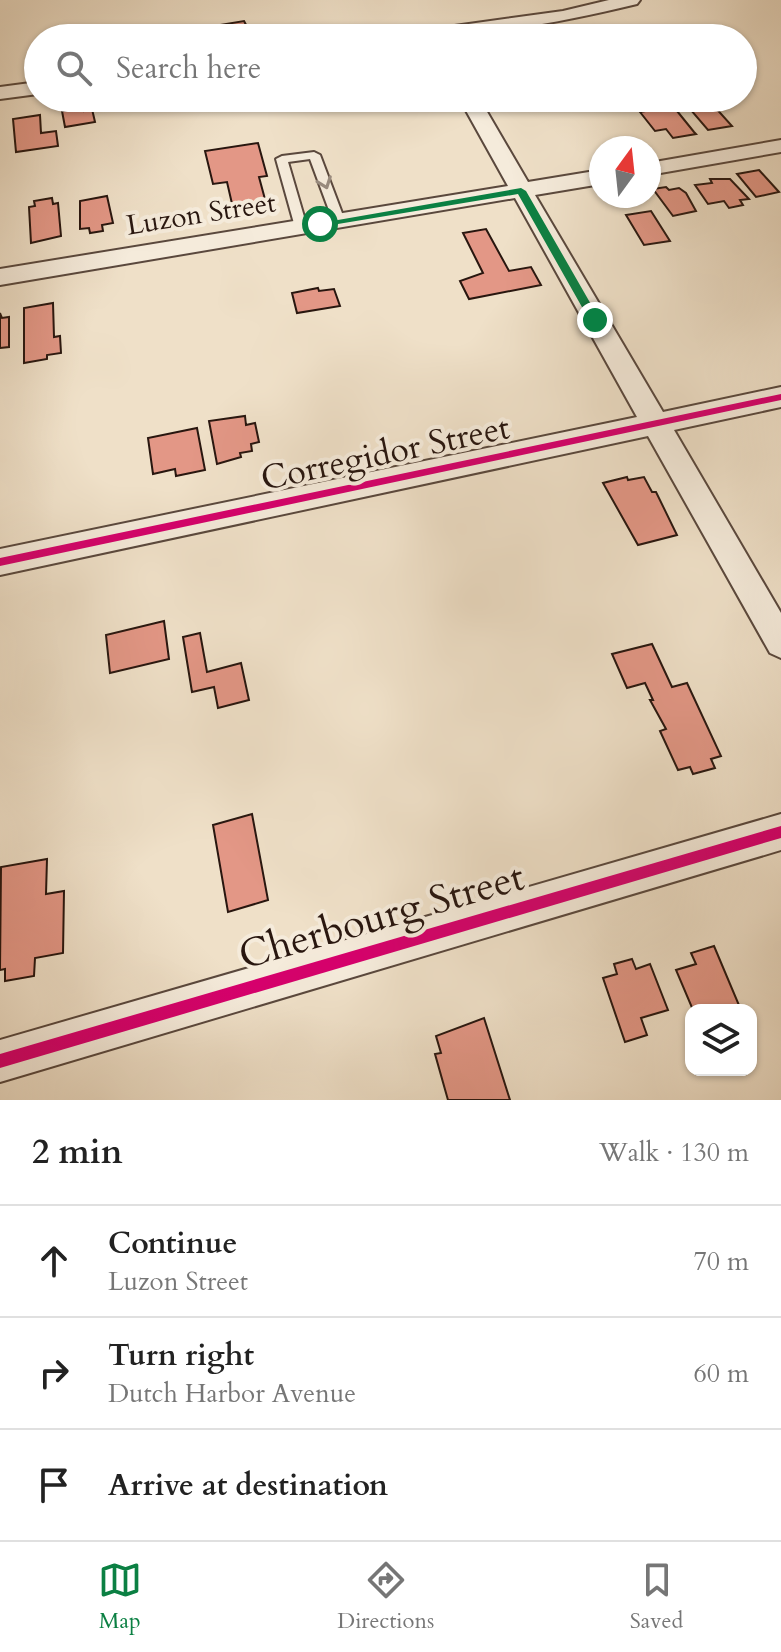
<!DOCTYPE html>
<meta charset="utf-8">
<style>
body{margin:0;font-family:Cardo,serif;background:#f6f6f6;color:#222}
.controls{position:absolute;right:24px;bottom:24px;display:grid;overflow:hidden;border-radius:16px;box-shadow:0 2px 6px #0004}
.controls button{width:72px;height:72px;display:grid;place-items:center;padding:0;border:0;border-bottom:2px solid #e0e0e0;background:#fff;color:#222;font:40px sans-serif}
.compass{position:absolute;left:589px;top:136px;width:72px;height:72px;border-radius:50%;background:#fff;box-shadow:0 2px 6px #0004;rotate:15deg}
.stop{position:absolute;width:24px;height:24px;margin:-18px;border:6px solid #0b8043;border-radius:50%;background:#fff}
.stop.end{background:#0b8043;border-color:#fff;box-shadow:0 2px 8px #0008}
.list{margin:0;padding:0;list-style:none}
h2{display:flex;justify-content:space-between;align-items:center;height:104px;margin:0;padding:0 32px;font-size:34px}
h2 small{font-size:26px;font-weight:400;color:#767676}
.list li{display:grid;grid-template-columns:52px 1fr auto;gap:24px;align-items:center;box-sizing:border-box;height:112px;padding:0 32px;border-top:2px solid #e0e0e0}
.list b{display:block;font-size:30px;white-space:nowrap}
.list p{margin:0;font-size:26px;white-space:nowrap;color:#767676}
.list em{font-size:26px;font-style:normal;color:#767676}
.icon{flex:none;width:44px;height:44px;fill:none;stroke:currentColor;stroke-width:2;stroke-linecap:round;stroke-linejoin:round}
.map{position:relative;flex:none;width:781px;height:1100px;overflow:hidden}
.search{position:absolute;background:#fff;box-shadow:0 2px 6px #0004;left:24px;right:24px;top:24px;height:88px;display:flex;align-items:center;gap:20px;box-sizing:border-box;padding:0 28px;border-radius:44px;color:#767676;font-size:30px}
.sheet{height:440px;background:#fff}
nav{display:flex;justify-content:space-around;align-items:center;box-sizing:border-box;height:112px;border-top:2px solid #e0e0e0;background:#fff;font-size:22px;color:#767676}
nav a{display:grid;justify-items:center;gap:4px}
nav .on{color:#0b8043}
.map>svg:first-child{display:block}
</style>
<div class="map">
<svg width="781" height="1100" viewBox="0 0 781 1100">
<rect width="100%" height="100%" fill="#efe0c8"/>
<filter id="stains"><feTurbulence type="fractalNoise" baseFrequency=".0025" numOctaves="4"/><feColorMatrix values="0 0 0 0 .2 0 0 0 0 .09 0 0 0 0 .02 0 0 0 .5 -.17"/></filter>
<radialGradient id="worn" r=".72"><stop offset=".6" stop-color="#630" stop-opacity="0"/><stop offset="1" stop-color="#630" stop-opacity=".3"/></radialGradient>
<g fill="#e39786" stroke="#28160f" stroke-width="2">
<polygon points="244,21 253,38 226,38 220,25"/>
<polygon points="713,105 732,126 708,130 690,109"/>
<polygon points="673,106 694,132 696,134 673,138 666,129 655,131 640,112"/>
<polygon points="83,107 84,111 92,109 95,122 65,127 62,111"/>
<polygon points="40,115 41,133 56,131 58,146 16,152 13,119"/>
<polygon points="258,143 267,176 259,177 266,203 233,208 227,182 213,184 205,151"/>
<polygon points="759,170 779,192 756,197 737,174"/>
<polygon points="710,179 730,179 749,199 740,200 743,205 729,208 724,201 708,204 695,185 712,183"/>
<polygon points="666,187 669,190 679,188 686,193 696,211 673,216 653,189"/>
<polygon points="107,196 113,223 102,225 103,231 90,233 89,228 80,229 80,201"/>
<polygon points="52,198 53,204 58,203 61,236 31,243 29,207 35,206 34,201"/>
<polygon points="651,211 670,241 644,245 626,215"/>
<polygon points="486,229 509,271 531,267 541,285 469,299 460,281 483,273 463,233"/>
<polygon points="318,288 319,291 334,289 340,306 297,313 292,293"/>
<polygon points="53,303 54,337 60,336 61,353 47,355 47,359 24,363 24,308"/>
<polygon points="0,313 2,318 9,317 9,347 0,348"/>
<polygon points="245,416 246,425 255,423 259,442 251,444 252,451 240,453 241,457 217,464 209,421"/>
<polygon points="197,428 205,470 176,476 175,469 153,474 148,438"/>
<polygon points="627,477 628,480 644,477 652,492 656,492 677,535 638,545 603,483"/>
<polygon points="164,621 169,659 110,673 106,635"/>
<polygon points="200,633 207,672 241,663 249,700 218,708 214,687 192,692 183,637"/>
<polygon points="652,644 672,687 687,683 721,756 711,759 715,768 693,774 690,767 678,770 660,731 666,729 650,700 653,700 645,683 627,688 612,654"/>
<polygon points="252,814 268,900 228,912 213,825"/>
<polygon points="47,859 46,894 64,891 63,953 35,958 34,976 5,981 5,969 0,970 1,867"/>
<polygon points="714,946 741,1010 693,1010 676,970 696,964 691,953"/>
<polygon points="632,959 636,969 650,964 668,1010 641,1018 647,1035 625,1042 603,978 617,974 614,964"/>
<polygon points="484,1018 510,1100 448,1100 435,1054 441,1053 436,1036"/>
</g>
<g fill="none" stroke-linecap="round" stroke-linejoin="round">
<defs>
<polygon id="service" points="314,152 320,155 345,221 339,225 333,221 310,159 288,162 307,227 301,231 295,227 276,159 282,156"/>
<g id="minor">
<path d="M609,0H640L637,4C558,23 477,38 395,38L404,33L563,11Z"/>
<polygon points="38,82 38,94 0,99 0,87"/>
<polygon points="459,98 479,98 528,182 601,170 601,184 535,195 663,412 781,387 781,407 674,430 781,613 781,658 770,653 648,436 0,575 0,549 637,417 515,198 0,285 0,269 508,186"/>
<polygon points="781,140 781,152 649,175 649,163"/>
<polygon points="781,814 781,850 0,1082 0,1040"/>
</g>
</defs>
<use href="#service" stroke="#5a483d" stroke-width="4"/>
<use href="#minor" stroke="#5a483d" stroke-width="4"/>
<use href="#service" fill="#f5ebdb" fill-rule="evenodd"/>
<use href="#minor" fill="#f5ebdb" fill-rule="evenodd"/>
<defs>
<g id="cycleway">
<polygon points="781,394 781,400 0,566 0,558"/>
<polygon points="781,826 781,838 0,1068 0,1054"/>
</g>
</defs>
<use href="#cycleway" stroke="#f5ebdb" stroke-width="5"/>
<use href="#cycleway" fill="#d6006c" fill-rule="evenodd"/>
</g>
<defs><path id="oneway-chevron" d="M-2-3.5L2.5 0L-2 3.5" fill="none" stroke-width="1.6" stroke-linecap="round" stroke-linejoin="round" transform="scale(2)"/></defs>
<use stroke="#998b7f" href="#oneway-chevron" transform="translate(325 183) rotate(70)"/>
<polygon fill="#0b8043" points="521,188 526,191 600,320 599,323 591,323 518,194 320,227 315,224"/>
<g text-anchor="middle" stroke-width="8" stroke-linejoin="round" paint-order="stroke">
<g font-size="28" fill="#28160f" stroke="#f5ebdb">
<text transform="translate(201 213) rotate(-9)" y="10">Luzon Street</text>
</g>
<g font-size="34" fill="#28160f" stroke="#f5ebdb">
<text transform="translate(385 452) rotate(-12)" y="12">Corregidor Street</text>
</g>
<g font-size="40" fill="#28160f" stroke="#f5ebdb">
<text transform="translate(381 915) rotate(-16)" y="14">Cherbourg Street</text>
</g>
</g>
<rect width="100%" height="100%" filter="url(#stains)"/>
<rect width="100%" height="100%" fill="url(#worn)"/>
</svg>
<div class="controls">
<button><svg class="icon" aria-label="layers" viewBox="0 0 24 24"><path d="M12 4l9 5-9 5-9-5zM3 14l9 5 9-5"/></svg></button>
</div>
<svg class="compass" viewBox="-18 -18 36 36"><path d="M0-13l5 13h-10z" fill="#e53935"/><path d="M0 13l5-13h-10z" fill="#767676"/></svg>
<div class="stop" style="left:320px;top:224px"></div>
<div class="stop end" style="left:595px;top:320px"></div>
<div class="search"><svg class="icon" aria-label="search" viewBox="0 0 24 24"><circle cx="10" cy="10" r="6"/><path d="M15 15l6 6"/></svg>Search here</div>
</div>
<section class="sheet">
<h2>2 min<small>Walk · 130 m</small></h2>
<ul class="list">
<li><svg class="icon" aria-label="ahead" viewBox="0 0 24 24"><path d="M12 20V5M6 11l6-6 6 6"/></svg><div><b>Continue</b><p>Luzon Street</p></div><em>70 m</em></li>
<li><svg class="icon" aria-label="right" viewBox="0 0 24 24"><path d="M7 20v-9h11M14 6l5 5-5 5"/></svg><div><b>Turn right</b><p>Dutch Harbor Avenue</p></div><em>60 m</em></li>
<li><svg class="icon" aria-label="arrive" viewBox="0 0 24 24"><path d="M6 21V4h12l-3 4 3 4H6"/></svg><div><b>Arrive at destination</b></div></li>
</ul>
</section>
<nav>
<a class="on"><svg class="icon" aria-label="map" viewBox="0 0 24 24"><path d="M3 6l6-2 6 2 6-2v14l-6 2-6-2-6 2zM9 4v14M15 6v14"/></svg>Map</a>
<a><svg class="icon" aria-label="directions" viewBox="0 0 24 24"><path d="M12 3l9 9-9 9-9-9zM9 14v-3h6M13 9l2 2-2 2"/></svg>Directions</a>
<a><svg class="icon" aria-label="saved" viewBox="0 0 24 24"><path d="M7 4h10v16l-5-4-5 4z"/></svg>Saved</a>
</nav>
